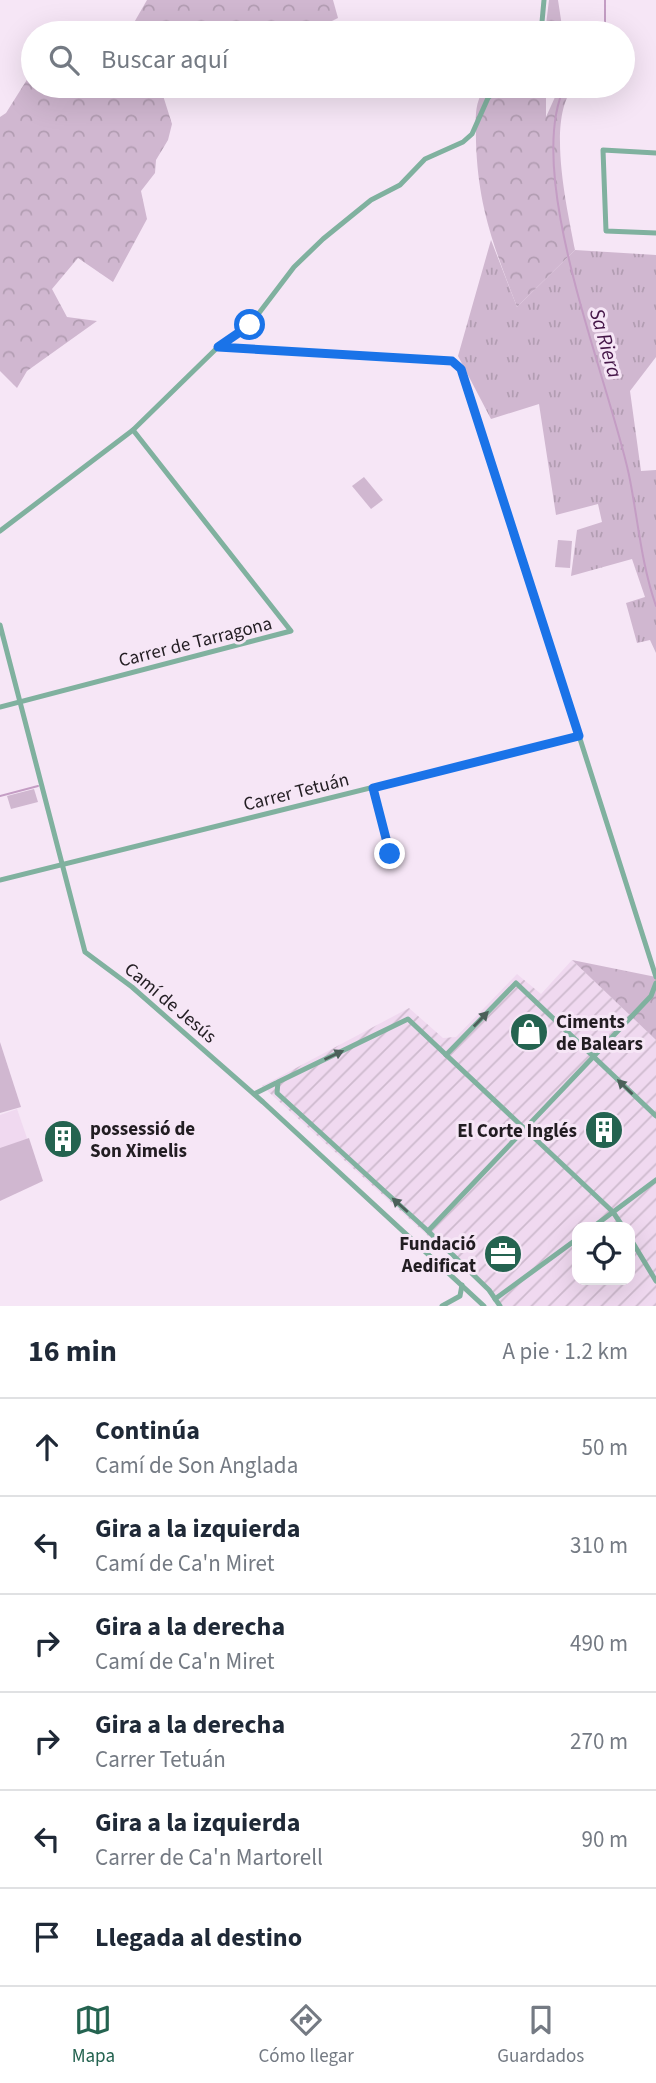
<!DOCTYPE html>
<html lang="es">
<meta charset="utf-8">
<style>
body{margin:0;font-family:"Source Sans 3",sans-serif;background:#f2f2f3;color:#1f2937}
.controls{position:absolute;right:21px;bottom:21px;display:grid;overflow:hidden;border-radius:14px;box-shadow:0 7px 28px #0002}
.controls button{width:63px;height:63px;display:grid;place-items:center;padding:0;border:0;border-bottom:2px solid #e0e1e3;background:#fff;color:#1f2937;font:35px sans-serif}
.stop{position:absolute;width:21px;height:21px;margin:-16px;border:5px solid #1a73e8;border-radius:50%;background:#fff}
.stop.end{background:#1a73e8;border-color:#fff;box-shadow:0 2px 7px #0008}
.list{margin:0;padding:0;list-style:none}
h2{display:flex;justify-content:space-between;align-items:center;height:91px;margin:0;padding:0 28px;font-size:30px}
h2 small{font-size:23px;font-weight:400;color:#747a83}
.list li{display:grid;grid-template-columns:46px 1fr auto;gap:21px;align-items:center;box-sizing:border-box;height:98px;padding:0 28px;border-top:2px solid #e0e1e3}
.list b{display:block;font-size:26px;white-space:nowrap}
.list p{margin:0;font-size:23px;white-space:nowrap;color:#747a83}
.list em{font-size:23px;font-style:normal;color:#747a83}
.icon{flex:none;width:38px;height:38px;fill:none;stroke:currentColor;stroke-width:2;stroke-linecap:round;stroke-linejoin:round}
.map{position:relative;flex:none;width:656px;height:1306px;overflow:hidden}
.search{position:absolute;background:#fff;box-shadow:0 7px 28px #0002;left:21px;right:21px;top:21px;height:77px;display:flex;align-items:center;gap:18px;box-sizing:border-box;padding:0 24px;border-radius:38px;color:#747a83;font-size:26px}
.sheet{height:679px;background:#fff}
nav{display:flex;justify-content:space-around;align-items:center;box-sizing:border-box;height:98px;border-top:2px solid #e0e1e3;background:#fff;font-size:19px;color:#747a83}
nav a{display:grid;justify-items:center;gap:4px}
nav .on{color:#246350}
.map>svg:first-child{display:block}
</style>
<div class="map">
<svg width="656" height="1306" viewBox="0 0 656 1306">
<defs>
<pattern id="industrial-furrows" width="10" height="10" patternUnits="userSpaceOnUse" patternTransform="scale(1.75)"><rect width="10" height="10" fill="#f0d9f0"/><path d="M-1 1l2-2M0 10L10 0M9 11l2-2" fill="none" stroke="#cebace"/></pattern>
<pattern id="grass-tufts" width="24" height="20" patternUnits="userSpaceOnUse" patternTransform="scale(1.75)"><rect width="24" height="20" fill="#d0b7d0"/><path d="M3 7l-1-3M5 7V3M7 7l1-3M15 17l-1-3M17 17v-4M19 17l1-3" fill="none" stroke="#b29db2"/></pattern>
<pattern id="forest-crowns" width="20" height="18" patternUnits="userSpaceOnUse" patternTransform="scale(1.75)"><rect width="20" height="18" fill="#d0b7d0"/><path d="M2 6a3 3 0 1 1 6 0M12 15a3 3 0 1 1 6 0" fill="none" stroke="#b29db2"/></pattern>
</defs>
<rect width="100%" height="100%" fill="#f6e6f6"/>
<polygon fill="#f0d9f0" points="17,1109 28,1141 0,1151 0,1115"/>
<path fill="url(#industrial-furrows)" fill-rule="evenodd" d="M572,960L656,1040V1306H500L488,1290L262,1086L409,1008L443,1038L456,1037L517,974L541,994ZM577,1227H630V1280H577Z"/>
<polygon fill="url(#grass-tufts)" points="491,240 517,307 575,250 656,255 656,357 630,391 641,471 656,470 656,653 650,640 637,643 626,603 645,597 632,559 571,576 577,530 602,522 598,504 556,515 539,404 491,419 458,356"/>
<g fill="url(#forest-crowns)">
<polygon points="147,0 333,0 338,18 308,33 128,33"/>
<polygon points="549,0 558,0 563,33 545,33"/>
<polygon points="33,76 33,86 160,86 172,124 168,140 156,160 155,173 141,191 147,219 113,282 78,258 52,289 67,317 97,321 27,371 17,388 0,371 0,117 6,113 28,78"/>
<path d="M486,86H546V117L560,86H575C545,116 568,212 575,250L517,307C494,247 478,207 476,142C476,119 473,104 486,86Z"/>
<polygon points="572,960 656,977 656,1040"/>
</g>
<g fill="#d0b7d0">
<polygon points="364,477 383,500 371,509 352,486"/>
<polygon points="558,540 572,541 570,568 555,567"/>
<polygon points="34,789 38,802 11,809 7,796"/>
<polygon points="0,1042 21,1107 0,1113"/>
<polygon points="29,1138 43,1181 0,1201 0,1148"/>
</g>
<g fill="none" stroke-linecap="round" stroke-linejoin="round">
<g stroke="#c49dc4" stroke-width="2">
<polyline points="605,0 605,33"/>
<path d="M565,86C522,173 609,380 629,475C638,519 641,563 656,606"/>
<polyline points="0,796 38,786"/>
</g>
<g stroke="#80b19f" stroke-width="5">
<polyline points="541,33 544,0"/>
<polyline points="656,153 603,150 606,231 656,233"/>
<polyline points="218,347 452,361 462,369 656,977"/>
<polyline points="0,531 133,430 218,347 250,325 294,267 323,239 371,200 400,185 425,159 463,142 472,134 488,98 501,86"/>
<polyline points="0,625 85,952 132,987 263,1102 484,1306"/>
<polyline points="0,707 291,631 133,430"/>
<polyline points="373,788 393,866"/>
<polyline points="0,880 579,736"/>
<polyline points="446,1055 516,983 656,1116"/>
<polyline points="254,1094 276,1083"/>
<polyline points="593,1227 656,1180"/>
<polyline points="428,1231 651,996 656,983"/>
<polyline points="630,1238 656,1281"/>
<polyline points="495,1299 577,1239"/>
<polyline points="442,1306 460,1296 462,1285"/>
<polyline points="500,1306 489,1290 428,1231 277,1093 278,1082 408,1019 613,1212 623,1227"/>
</g>
</g>
<defs><path id="oneway-solid" d="M-6-.8H1V-3.2L6.5 0L1 3.2V.8H-6Z" transform="scale(1.75)"/></defs>
<g fill="#4c605a">
<use href="#oneway-solid" transform="translate(481 1019) rotate(-46)"/>
<use href="#oneway-solid" transform="translate(334 1055) rotate(-25)"/>
<use href="#oneway-solid" transform="translate(625 1087) rotate(-136)"/>
<use href="#oneway-solid" transform="translate(400 1205) rotate(-138)"/>
</g>
<g fill="none" stroke-linecap="round" stroke-linejoin="round">
<polyline stroke="#1a73e8" stroke-width="9" points="250,325 218,347 452,361 461,369 579,736 373,788 390,854"/>
</g>
<defs>
<symbol id="shop-disc" viewBox="-11 -11 22 22"><circle r="9.5" fill="#246350" stroke="#f6e6f6"/><path d="M-5-2.5h2.3a2.7 3.5 0 0 1 5.4 0H5L5.5 6h-11ZM-1.5-2.5h3a1.5 2.3 0 0 0-3 0Z" fill="#fff"/></symbol>
<symbol id="building-disc" viewBox="-11 -11 22 22"><circle r="9.5" fill="#246350" stroke="#f6e6f6"/><path d="M-4-6H4V6H1V3H-1V6H-4ZM-2.5-4.3h1.7v1.8h-1.7ZM.8-4.3h1.7v1.8H.8ZM-2.5-1h1.7V.8h-1.7ZM.8-1h1.7V.8H.8Z" fill="#fff"/></symbol>
<symbol id="office-disc" viewBox="-11 -11 22 22"><circle r="9.5" fill="#246350" stroke="#f6e6f6"/><path d="M-6-3h4V-5.5h4V-3h4V5H-6ZM-1-4.5V-3h2v-1.5ZM-6 0V1H6V0Z" fill="#fff"/></symbol>
</defs>
<g fill-rule="evenodd">
<use href="#shop-disc" x="507" y="1010" width="44" height="44"/>
<use href="#building-disc" x="582" y="1108" width="44" height="44"/>
<use href="#building-disc" x="41" y="1117" width="44" height="44"/>
<use href="#office-disc" x="481" y="1232" width="44" height="44"/>
</g>
<g text-anchor="middle" stroke-width="6" stroke-linejoin="round" paint-order="stroke">
<g font-size="19" fill="#221d22" stroke="#f6e6f6">
<text transform="translate(195 641) rotate(-14)" y="7">Carrer de Tarragona</text>
<text transform="translate(296 791) rotate(-14)" y="7">Carrer Tetuán</text>
<text transform="translate(171 1002) rotate(40)" y="7">Camí de Jesús</text>
</g>
<g font-size="19" font-weight="bold" fill="#221d22" stroke="#f6e6f6" text-anchor="start">
<text x="556" y="1028">Ciments<tspan x="556" dy="22">de Balears</tspan></text>
<text x="90" y="1135">possessió de<tspan x="90" dy="22">Son Ximelis</tspan></text>
<text x="577" y="1137" text-anchor="end">El Corte Inglés</text>
<text x="476" y="1250" text-anchor="end">Fundació<tspan x="476" dy="22">Aedificat</tspan></text>
</g>
<g font-size="21" font-style="italic" fill="#441547" stroke="#f6e6f6">
<text transform="translate(606 343) rotate(74)" y="7">Sa Riera</text>
</g>
</g>
</svg>
<div class="controls">
<button><svg class="icon" aria-label="locate" viewBox="0 0 24 24"><circle cx="12" cy="12" r="6"/><path d="M12 2v4M12 18v4M2 12h4M18 12h4"/></svg></button>
</div>
<div class="stop" style="left:250px;top:325px"></div>
<div class="stop end" style="left:390px;top:854px"></div>
<div class="search"><svg class="icon" aria-label="search" viewBox="0 0 24 24"><circle cx="10" cy="10" r="6"/><path d="M15 15l6 6"/></svg>Buscar aquí</div>
</div>
<section class="sheet">
<h2>16 min<small>A pie · 1.2 km</small></h2>
<ul class="list">
<li><svg class="icon" aria-label="ahead" viewBox="0 0 24 24"><path d="M12 20V5M6 11l6-6 6 6"/></svg><div><b>Continúa</b><p>Camí de Son Anglada</p></div><em>50 m</em></li>
<li><svg class="icon" aria-label="left" viewBox="0 0 24 24"><path d="M17 20v-9H6M10 6l-5 5 5 5"/></svg><div><b>Gira a la izquierda</b><p>Camí de Ca'n Miret</p></div><em>310 m</em></li>
<li><svg class="icon" aria-label="right" viewBox="0 0 24 24"><path d="M7 20v-9h11M14 6l5 5-5 5"/></svg><div><b>Gira a la derecha</b><p>Camí de Ca'n Miret</p></div><em>490 m</em></li>
<li><svg class="icon" aria-label="right" viewBox="0 0 24 24"><path d="M7 20v-9h11M14 6l5 5-5 5"/></svg><div><b>Gira a la derecha</b><p>Carrer Tetuán</p></div><em>270 m</em></li>
<li><svg class="icon" aria-label="left" viewBox="0 0 24 24"><path d="M17 20v-9H6M10 6l-5 5 5 5"/></svg><div><b>Gira a la izquierda</b><p>Carrer de Ca'n Martorell</p></div><em>90 m</em></li>
<li><svg class="icon" aria-label="arrive" viewBox="0 0 24 24"><path d="M6 21V4h12l-3 4 3 4H6"/></svg><div><b>Llegada al destino</b></div></li>
</ul>
</section>
<nav>
<a class="on"><svg class="icon" aria-label="map" viewBox="0 0 24 24"><path d="M3 6l6-2 6 2 6-2v14l-6 2-6-2-6 2zM9 4v14M15 6v14"/></svg>Mapa</a>
<a><svg class="icon" aria-label="directions" viewBox="0 0 24 24"><path d="M12 3l9 9-9 9-9-9zM9 14v-3h6M13 9l2 2-2 2"/></svg>Cómo llegar</a>
<a><svg class="icon" aria-label="saved" viewBox="0 0 24 24"><path d="M7 4h10v16l-5-4-5 4z"/></svg>Guardados</a>
</nav>
